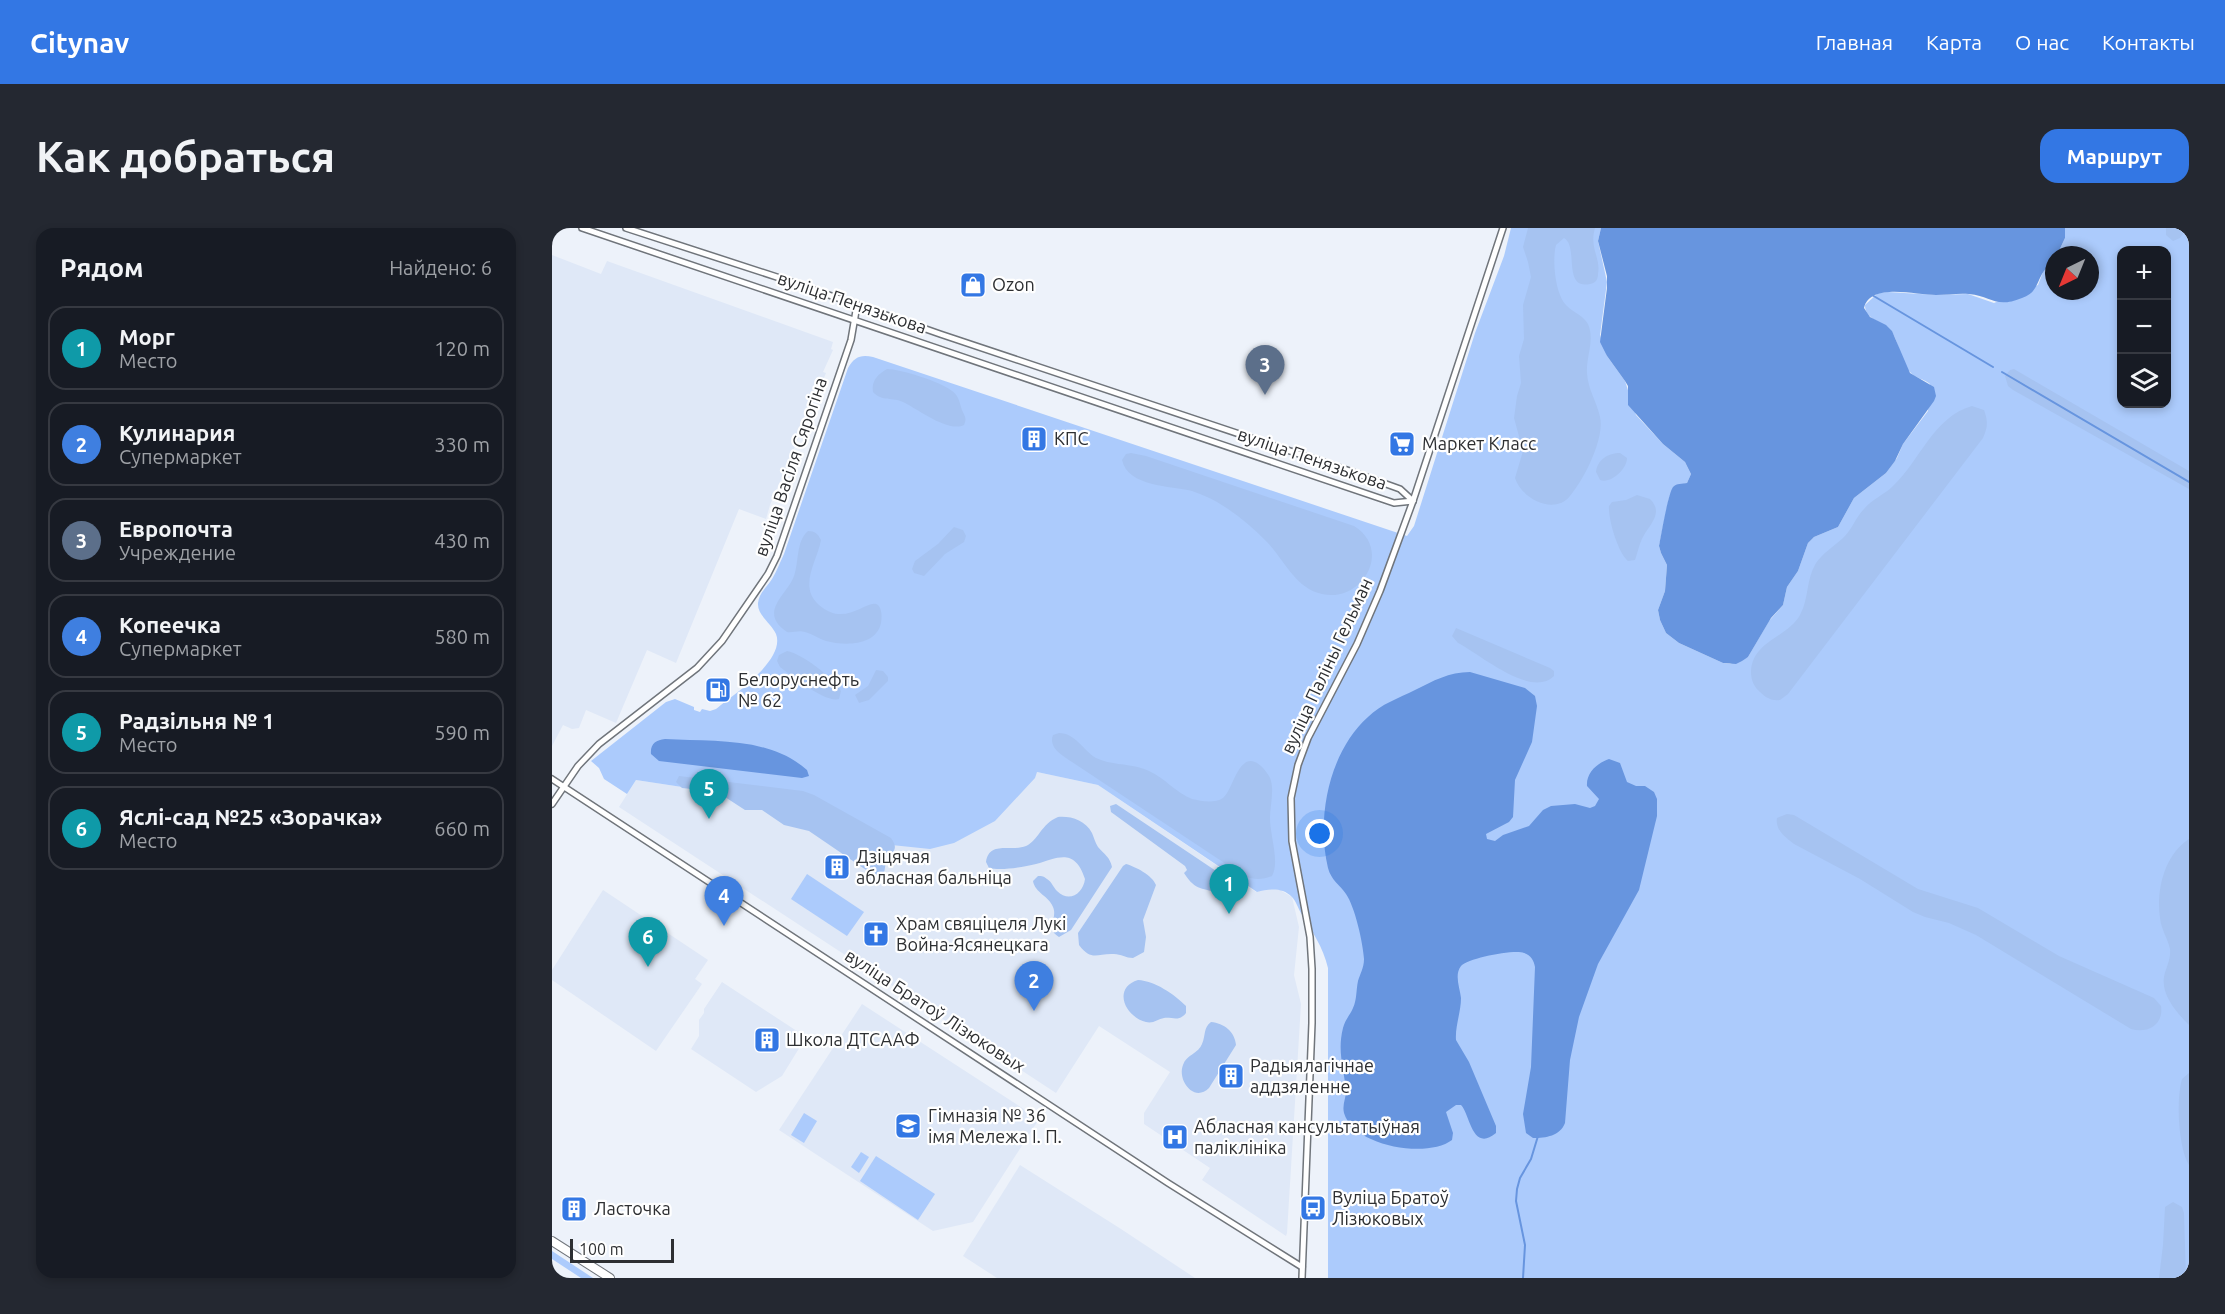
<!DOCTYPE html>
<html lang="ru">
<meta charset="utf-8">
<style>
body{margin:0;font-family:Ubuntu,sans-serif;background:#242831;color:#f1f3f6}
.controls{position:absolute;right:18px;top:18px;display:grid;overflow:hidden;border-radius:12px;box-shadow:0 3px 9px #0003}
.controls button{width:54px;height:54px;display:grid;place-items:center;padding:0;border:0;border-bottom:2px solid #363941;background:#171b24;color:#f1f3f6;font:30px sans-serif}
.compass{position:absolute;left:1493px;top:18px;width:54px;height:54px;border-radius:50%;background:#171b24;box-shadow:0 3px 9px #0003;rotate:223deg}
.scale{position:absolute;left:18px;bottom:15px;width:104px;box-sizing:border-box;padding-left:6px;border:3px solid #2d2f32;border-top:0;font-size:16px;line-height:21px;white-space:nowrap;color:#2d2f32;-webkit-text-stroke:4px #fff;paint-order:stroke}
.you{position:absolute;left:768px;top:606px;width:21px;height:21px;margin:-15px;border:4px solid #fff;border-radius:50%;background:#1a73e8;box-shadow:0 0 0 9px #1a73e833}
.badge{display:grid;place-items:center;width:39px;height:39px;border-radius:50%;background:#3377e4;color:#fff;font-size:20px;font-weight:700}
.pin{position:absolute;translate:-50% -50px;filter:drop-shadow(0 2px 3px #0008)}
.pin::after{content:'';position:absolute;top:32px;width:21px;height:18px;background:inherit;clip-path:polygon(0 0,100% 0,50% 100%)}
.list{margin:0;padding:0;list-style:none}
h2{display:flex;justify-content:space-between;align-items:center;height:78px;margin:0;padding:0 24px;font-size:26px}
h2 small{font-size:20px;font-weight:400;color:#9ea1a6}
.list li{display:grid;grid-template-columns:39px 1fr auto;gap:18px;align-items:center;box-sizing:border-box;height:84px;margin:0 12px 12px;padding:0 12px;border:2px solid #363941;border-radius:18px}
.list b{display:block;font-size:22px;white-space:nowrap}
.list p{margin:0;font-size:20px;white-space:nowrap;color:#9ea1a6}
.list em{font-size:20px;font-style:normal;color:#9ea1a6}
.icon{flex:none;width:33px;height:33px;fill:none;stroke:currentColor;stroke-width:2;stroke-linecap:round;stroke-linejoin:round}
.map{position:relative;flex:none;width:1637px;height:1050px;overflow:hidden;border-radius:18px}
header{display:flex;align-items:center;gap:36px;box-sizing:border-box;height:84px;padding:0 30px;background:#3377e4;color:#fff}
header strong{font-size:28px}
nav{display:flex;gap:33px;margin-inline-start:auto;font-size:21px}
.intro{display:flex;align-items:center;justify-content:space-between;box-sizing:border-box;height:144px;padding:0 36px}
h1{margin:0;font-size:42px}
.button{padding:15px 27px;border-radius:18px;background:#3377e4;color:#fff;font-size:21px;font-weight:700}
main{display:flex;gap:36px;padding:0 36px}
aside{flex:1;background:#171b24;border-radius:18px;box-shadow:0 3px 9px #0003}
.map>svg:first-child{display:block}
</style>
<header>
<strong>Citynav</strong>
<nav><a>Главная</a><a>Карта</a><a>О нас</a><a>Контакты</a></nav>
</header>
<div class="intro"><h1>Как добраться</h1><a class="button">Маршрут</a></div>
<main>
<aside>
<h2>Рядом<small>Найдено: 6</small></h2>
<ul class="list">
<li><span class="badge" style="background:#0f9aa8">1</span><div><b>Морг</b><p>Место</p></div><em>120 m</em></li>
<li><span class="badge" style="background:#3f7fe0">2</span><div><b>Кулинария</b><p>Супермаркет</p></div><em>330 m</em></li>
<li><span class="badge" style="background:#5c6f8a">3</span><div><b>Европочта</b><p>Учреждение</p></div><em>430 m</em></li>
<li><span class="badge" style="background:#3f7fe0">4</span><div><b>Копеечка</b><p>Супермаркет</p></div><em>580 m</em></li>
<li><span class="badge" style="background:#0f9aa8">5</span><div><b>Радзільня № 1</b><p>Место</p></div><em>590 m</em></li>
<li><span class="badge" style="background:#0f9aa8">6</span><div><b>Яслі-сад №25 «Зорачка»</b><p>Место</p></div><em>660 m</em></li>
</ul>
</aside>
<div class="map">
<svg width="1637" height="1050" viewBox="0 0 1637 1050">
<rect width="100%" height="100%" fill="#edf2fa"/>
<g fill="#dfe8f7">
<polygon points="0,27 49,46 55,33 281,114 279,121 281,122 271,144 274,145 218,277 214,291 187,281 124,435 95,422 64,495 34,482 27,500 20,501 11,497 0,518"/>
<polygon points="485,544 546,557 704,664 719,660 728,662 740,669 747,699 742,747 749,776 735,1005 734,1008 650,952 658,940 592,896 592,885 618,844 547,798 504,865 67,579 84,552 241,576"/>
<polygon points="51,662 156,732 143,751 150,756 104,823 0,752 0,742"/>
<polygon points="170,754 254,809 230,848 204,864 139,821 147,808 147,792 152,785 152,781"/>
<polygon points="310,776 487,891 421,994 381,1003 227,902"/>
<polygon points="468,937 569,1001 643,1050 445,1050 411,1028"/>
</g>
<g fill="#accbfc" fill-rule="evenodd">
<path d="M959,0H1049L1046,13L1055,54L1048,107L1055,128L1073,153L1084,187L1111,216L1133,234L1139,246L1135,255L1122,259L1117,270L1107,318L1109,325L1115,337L1113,363L1106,382L1108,392L1114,405L1127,415L1171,435L1178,436L1196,429L1217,393L1231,377L1235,359L1246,343L1256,315L1262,309L1286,299L1302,270L1334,245L1345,230L1351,216L1376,183L1378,156C1372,151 1363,150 1358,144C1347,133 1348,113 1338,102C1329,92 1313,92 1313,77L1326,65L1336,64L1384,67L1416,66L1442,75L1486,57L1491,44L1502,32V63H1538V27H1505L1513,10V0H1637V1050H776V740C771,719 760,703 749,685C746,680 744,673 740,669C730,659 717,661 705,664L546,557L485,544L483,550L443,593L402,615L378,621L330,616L241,576L84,552L75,566L52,551L47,540L39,533L114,474L123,471L142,479V482L148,484L150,481L158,483L164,481C181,467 234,432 224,406C220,396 205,387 206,375C207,365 215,359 220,351C225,343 228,334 232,326L296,140C302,129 309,126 321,129L855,308L862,298L923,105L952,28ZM1570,22H1614V176H1570Z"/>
<polygon points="255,646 312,684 295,708 239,671"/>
<polygon points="252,885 265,893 252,915 239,907"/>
<polygon points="309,924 317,929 307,945 299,939"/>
<polygon points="324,928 383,966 366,992 308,953"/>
<polygon points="0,1023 41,1050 29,1050 0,1031"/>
</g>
<g fill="#a6c3f1">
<path d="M976,0H1043C1037,21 1049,29 1046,46C1046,51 1044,55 1038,56C1010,62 1027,18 1012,10L1004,17C1000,32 1003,67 1015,78C1022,85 1031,87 1036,96C1043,112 1034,129 1035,145C1036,162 1045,174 1048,189C1053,210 1032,252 1018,268C1002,288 969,270 963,250L971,223L962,190L965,168L969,155L967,128L972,111L971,77L979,49L976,34L971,19Z"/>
<polygon points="1614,0 1635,0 1628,10 1621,13 1614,7"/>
<path d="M335,141C348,141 390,154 400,163C406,167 407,172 409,179C411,187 416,189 412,197C396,205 366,181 351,174C341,169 330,174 321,164C319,153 326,146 335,141Z"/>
<polygon points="1462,141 1637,243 1637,261 1461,162 1456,158 1453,148 1458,142"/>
<path d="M1420,178L1432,182C1436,193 1436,199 1431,210L1236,466L1228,472C1220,473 1214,470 1208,464C1202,459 1199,452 1199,444C1200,413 1235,410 1248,387C1257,371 1254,351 1264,335C1271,325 1281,319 1291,310C1300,302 1303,290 1312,281C1320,271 1332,267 1341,258C1368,233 1381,189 1420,178Z"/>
<path d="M579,225L594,228L802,298C841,322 810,375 770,366C744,361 732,332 715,314C700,299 684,285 665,274C658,270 649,266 640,263C619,258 576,259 570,232L574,226Z"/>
<path d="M1068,225L1075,230C1075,241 1059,256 1048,252L1044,244C1045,232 1056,225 1068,225Z"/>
<path d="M1085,267L1098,271C1112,285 1098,296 1091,309C1087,316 1086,324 1083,332L1076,333C1066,325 1056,291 1057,278L1060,274L1074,272Z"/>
<polygon points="402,299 411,302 414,308 412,314 393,326 372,348 362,345 360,341 363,333 386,316"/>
<path d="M256,303C263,303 266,306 269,312C265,334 246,358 267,377C294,401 316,369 326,377C330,381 330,389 329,395C324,418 293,418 274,413C267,411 261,406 253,404C247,402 241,405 235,404C205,384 236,366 242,348C247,334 244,313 256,303Z"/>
<path d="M904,400L998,440L1002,443V448C979,471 928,426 906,415L900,408Z"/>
<path d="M235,423C251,426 281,450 289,463L287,471C273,475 240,448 228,439L225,433L227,427Z"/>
<polygon points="324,442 331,443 336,449 336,453 317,472 307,475 303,467 316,458"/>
<path d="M507,505C523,505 531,522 544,530C561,538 581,535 597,543C613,550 624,565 640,571C649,573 662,576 671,570C682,561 687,519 709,538C713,542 718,548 719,553C722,564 718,579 718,590C718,608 728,634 720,648C710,652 702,652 692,648L520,534C511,528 496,520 501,507Z"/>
<path d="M127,548L251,563L262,567L339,610C349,624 337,624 334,634C333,638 333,641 332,645L329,647L320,646L257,603L232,597L210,582H193L173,569L159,563L130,560L124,554Z"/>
<path d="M564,576L685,657L690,662V665L686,672C678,673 676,669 668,666C651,659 644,664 632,645L635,642L633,638L559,584L558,578Z"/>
<path d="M1235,586L1242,587L1366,661L1426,680L1507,728L1602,770L1609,778C1612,797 1595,806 1579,801L1424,707L1397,695L1373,689L1361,684L1308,651L1242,616C1233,609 1223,602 1225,590Z"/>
<path d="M506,589C519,588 533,592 540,605C542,610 543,614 546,619C552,626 558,629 560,639L519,702L507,709C493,701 506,690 501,679C497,668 483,665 481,653L486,648C491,648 491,648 495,651C500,654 501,659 505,663C517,675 531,666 533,651C523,620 507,629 484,636C471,639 450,643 437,640L434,634C437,612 460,624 474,618C486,613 489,596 506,589Z"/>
<path d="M1637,611V797C1625,785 1609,767 1612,749C1614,739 1619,732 1618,721C1616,711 1609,701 1608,690C1604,663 1612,627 1637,611Z"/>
<path d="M574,636C584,639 600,647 604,657L591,692L594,709L592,724L581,730C574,730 569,726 562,726C545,725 540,734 527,717L526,705L571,638Z"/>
<path d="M586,752C603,753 622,766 634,778V785C627,794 621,789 612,790C606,791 601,796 594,794C573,789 560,760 586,752Z"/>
<path d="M659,794C672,795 683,804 684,817L657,860C642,875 625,852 631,837C634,827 647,825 650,816C654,807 651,800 659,794Z"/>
<path d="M1637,845V937C1626,920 1624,870 1630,851Z"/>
<polygon points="1621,974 1630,979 1632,985 1634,1050 1607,1050 1611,1017 1613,979"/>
</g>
<g fill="#6795df">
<path d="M1049,0H1513V10L1505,27H1502C1502,36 1494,39 1490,46C1484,57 1484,65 1470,70C1443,81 1440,68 1417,66C1406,65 1395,67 1384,67C1364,67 1318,54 1312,80L1318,89L1334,97L1340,103L1358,145L1382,159L1384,168L1382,173L1351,216L1343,233L1334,245L1302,270L1286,299L1262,309L1256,315L1246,343L1235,359L1231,377L1219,390L1196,429L1190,433L1184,436L1171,435L1127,415L1114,405L1108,392L1106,382L1113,363L1115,337L1109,325L1107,318C1109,308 1116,266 1121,259C1125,255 1130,256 1135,255L1139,246L1133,234L1111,216L1076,177V158L1073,153L1055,128L1048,114L1055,60V48L1046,13Z"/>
<path d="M918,444L973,460L983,468L985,478L980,514L963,552L961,589L957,594L934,606L935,611L943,613L951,607L977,598L991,582L999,578L1023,576L1038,580L1043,578L1047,571L1035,558C1034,545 1045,535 1057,531L1068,535L1075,554L1084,558H1093L1102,564L1105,571V588L1087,662L1046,736L1027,789L1018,832L1013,895C1008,908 994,910 981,910L974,905L971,886L979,839L983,739C982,733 979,727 972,725C963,721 916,730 909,738C902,747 908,760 909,770C909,784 903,798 904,812L917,834L944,898V905C920,925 918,886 909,877H904L894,884L901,905L900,912C875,931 801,918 792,885C790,877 794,870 794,863C792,840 785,824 791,800C793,792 798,787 801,780C805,771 804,762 806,753C808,746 812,740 812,731C811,715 803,679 794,666C788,657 779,652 776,640C764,590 777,524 816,489C829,476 847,470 863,462C881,453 897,444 918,444Z"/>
<path d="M113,511C161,514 216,508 255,542L257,548L250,550L107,533L99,526C98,516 104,512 113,511Z"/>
</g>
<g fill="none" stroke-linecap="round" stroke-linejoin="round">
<g stroke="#6795df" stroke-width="2">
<polyline points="1320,67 1441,139"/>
<polyline points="1450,144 1637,254"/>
<polyline points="971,1050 973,1017 964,973 965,961 968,950 979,931 986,908"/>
</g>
<defs>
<g id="minor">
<polyline points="30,0 842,275 861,273"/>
<polyline points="74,0 234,52 388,106 795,242 848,261 861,273"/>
<polyline points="0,551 616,955 750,1039"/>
<polyline points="0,576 26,538 47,516 145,440 170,413 216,346 225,328 299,112 305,77"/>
<polyline points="750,1050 760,795 760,741 758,709 740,613 739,570 746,537 756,510 805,416 828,363 861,273 951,0"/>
</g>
<polyline id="secondary" points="0,1013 58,1050"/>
</defs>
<use href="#minor" stroke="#70757b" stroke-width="8"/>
<use href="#secondary" stroke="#70757b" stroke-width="10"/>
<use href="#minor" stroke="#fff" stroke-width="5"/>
<use href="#secondary" stroke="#fff" stroke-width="8"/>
</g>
<defs>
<symbol id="shop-square" viewBox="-11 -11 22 22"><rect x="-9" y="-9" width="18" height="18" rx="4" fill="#3377e4" stroke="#fff"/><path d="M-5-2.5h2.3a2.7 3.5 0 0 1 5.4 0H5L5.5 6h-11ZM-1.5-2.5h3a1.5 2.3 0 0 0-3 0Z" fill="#fff"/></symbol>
<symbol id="building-square" viewBox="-11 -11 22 22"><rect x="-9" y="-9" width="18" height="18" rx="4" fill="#3377e4" stroke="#fff"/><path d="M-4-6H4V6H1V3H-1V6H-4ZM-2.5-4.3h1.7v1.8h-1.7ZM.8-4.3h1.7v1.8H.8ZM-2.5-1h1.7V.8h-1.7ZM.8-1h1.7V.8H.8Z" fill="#fff"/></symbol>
<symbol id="supermarket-square" viewBox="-11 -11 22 22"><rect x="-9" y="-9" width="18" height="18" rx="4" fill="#3377e4" stroke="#fff"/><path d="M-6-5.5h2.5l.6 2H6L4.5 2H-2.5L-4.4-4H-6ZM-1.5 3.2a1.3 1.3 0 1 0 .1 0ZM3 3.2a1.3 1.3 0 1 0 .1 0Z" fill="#fff"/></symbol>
<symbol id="fuel-square" viewBox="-11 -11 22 22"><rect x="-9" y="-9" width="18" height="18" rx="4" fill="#3377e4" stroke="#fff"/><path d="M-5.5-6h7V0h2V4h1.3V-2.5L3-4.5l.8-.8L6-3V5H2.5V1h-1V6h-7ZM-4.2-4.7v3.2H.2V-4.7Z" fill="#fff"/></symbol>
<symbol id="church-square" viewBox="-11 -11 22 22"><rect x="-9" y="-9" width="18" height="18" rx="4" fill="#3377e4" stroke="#fff"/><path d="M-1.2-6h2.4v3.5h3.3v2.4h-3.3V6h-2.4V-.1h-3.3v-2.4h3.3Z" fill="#fff"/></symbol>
<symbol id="school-square" viewBox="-11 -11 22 22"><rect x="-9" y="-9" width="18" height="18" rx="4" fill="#3377e4" stroke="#fff"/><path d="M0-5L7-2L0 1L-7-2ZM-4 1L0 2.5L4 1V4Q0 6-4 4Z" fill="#fff"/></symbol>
<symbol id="hospital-square" viewBox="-11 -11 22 22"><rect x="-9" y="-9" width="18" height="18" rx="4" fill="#3377e4" stroke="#fff"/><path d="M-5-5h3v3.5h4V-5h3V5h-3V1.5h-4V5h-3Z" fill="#fff"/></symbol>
<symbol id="bus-square" viewBox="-11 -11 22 22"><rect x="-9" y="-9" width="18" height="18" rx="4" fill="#3377e4" stroke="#fff"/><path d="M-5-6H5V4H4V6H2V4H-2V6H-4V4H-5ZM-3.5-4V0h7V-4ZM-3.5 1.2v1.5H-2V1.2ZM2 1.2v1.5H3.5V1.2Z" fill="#fff"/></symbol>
</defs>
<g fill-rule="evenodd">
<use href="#shop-square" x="406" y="42" width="30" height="30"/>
<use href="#building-square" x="467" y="196" width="30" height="30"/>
<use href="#supermarket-square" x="835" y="201" width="30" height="30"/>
<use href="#fuel-square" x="151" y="447" width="30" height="30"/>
<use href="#building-square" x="270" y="624" width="30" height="30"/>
<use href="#church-square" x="309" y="691" width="30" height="30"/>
<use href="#building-square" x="200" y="797" width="30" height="30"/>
<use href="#building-square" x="664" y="833" width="30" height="30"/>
<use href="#school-square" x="341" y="883" width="30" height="30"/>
<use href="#hospital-square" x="608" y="894" width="30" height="30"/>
<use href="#bus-square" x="746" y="965" width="30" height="30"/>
<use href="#building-square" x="7" y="966" width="30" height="30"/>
</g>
<g text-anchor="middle" stroke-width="4.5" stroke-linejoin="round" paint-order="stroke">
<g font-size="18" fill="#2d2f32" stroke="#fff" text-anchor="start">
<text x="440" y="63">Ozon</text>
<text x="502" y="217">КПС</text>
<text x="870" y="222">Маркет Класс</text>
<text x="186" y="458">Белоруснефть<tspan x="186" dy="21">№ 62</tspan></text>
<text x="304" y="635">Дзіцячая<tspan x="304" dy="21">абласная бальніца</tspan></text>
<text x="344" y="702">Храм свяціцеля Лукі<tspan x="344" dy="21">Война-Ясянецкага</tspan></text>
<text x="234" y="818">Школа ДТСААФ</text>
<text x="698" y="844">Радыялагічнае<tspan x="698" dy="21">аддзяленне</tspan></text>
<text x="376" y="894">Гімназія № 36<tspan x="376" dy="21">імя Мележа І. П.</tspan></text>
<text x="642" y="905">Абласная кансультатыўная<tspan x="642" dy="21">паліклініка</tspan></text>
<text x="780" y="976">Вуліца Братоў<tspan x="780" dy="21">Лізюковых</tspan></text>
<text x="42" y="987">Ласточка</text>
</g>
<g font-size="18" fill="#2d2f32" stroke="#fff">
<text transform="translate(300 75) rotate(19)" y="6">вуліца Пенязькова</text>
<text transform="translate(760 231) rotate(19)" y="6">вуліца Пенязькова</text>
<text transform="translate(239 239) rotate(-71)" y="6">вуліца Васіля Сярогіна</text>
<text transform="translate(775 438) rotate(-65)" y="6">вуліца Паліны Гельман</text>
<text transform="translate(383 783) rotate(33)" y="6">вуліца Братоў Лізюковых</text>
</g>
</g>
</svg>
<div class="controls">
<button>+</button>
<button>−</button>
<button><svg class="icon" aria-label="layers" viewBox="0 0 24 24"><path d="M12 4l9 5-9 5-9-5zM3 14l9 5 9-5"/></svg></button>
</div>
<svg class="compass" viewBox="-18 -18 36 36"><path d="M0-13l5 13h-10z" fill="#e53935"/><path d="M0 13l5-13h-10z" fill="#9ea1a6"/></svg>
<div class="scale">100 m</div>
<div class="you"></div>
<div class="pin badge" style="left:677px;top:686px;background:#0f9aa8">1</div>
<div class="pin badge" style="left:482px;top:783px;background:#3f7fe0">2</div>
<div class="pin badge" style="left:713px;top:167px;background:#5c6f8a">3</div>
<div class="pin badge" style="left:172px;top:698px;background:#3f7fe0">4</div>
<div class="pin badge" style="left:157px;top:591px;background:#0f9aa8">5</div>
<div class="pin badge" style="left:96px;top:739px;background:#0f9aa8">6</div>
</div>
</main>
